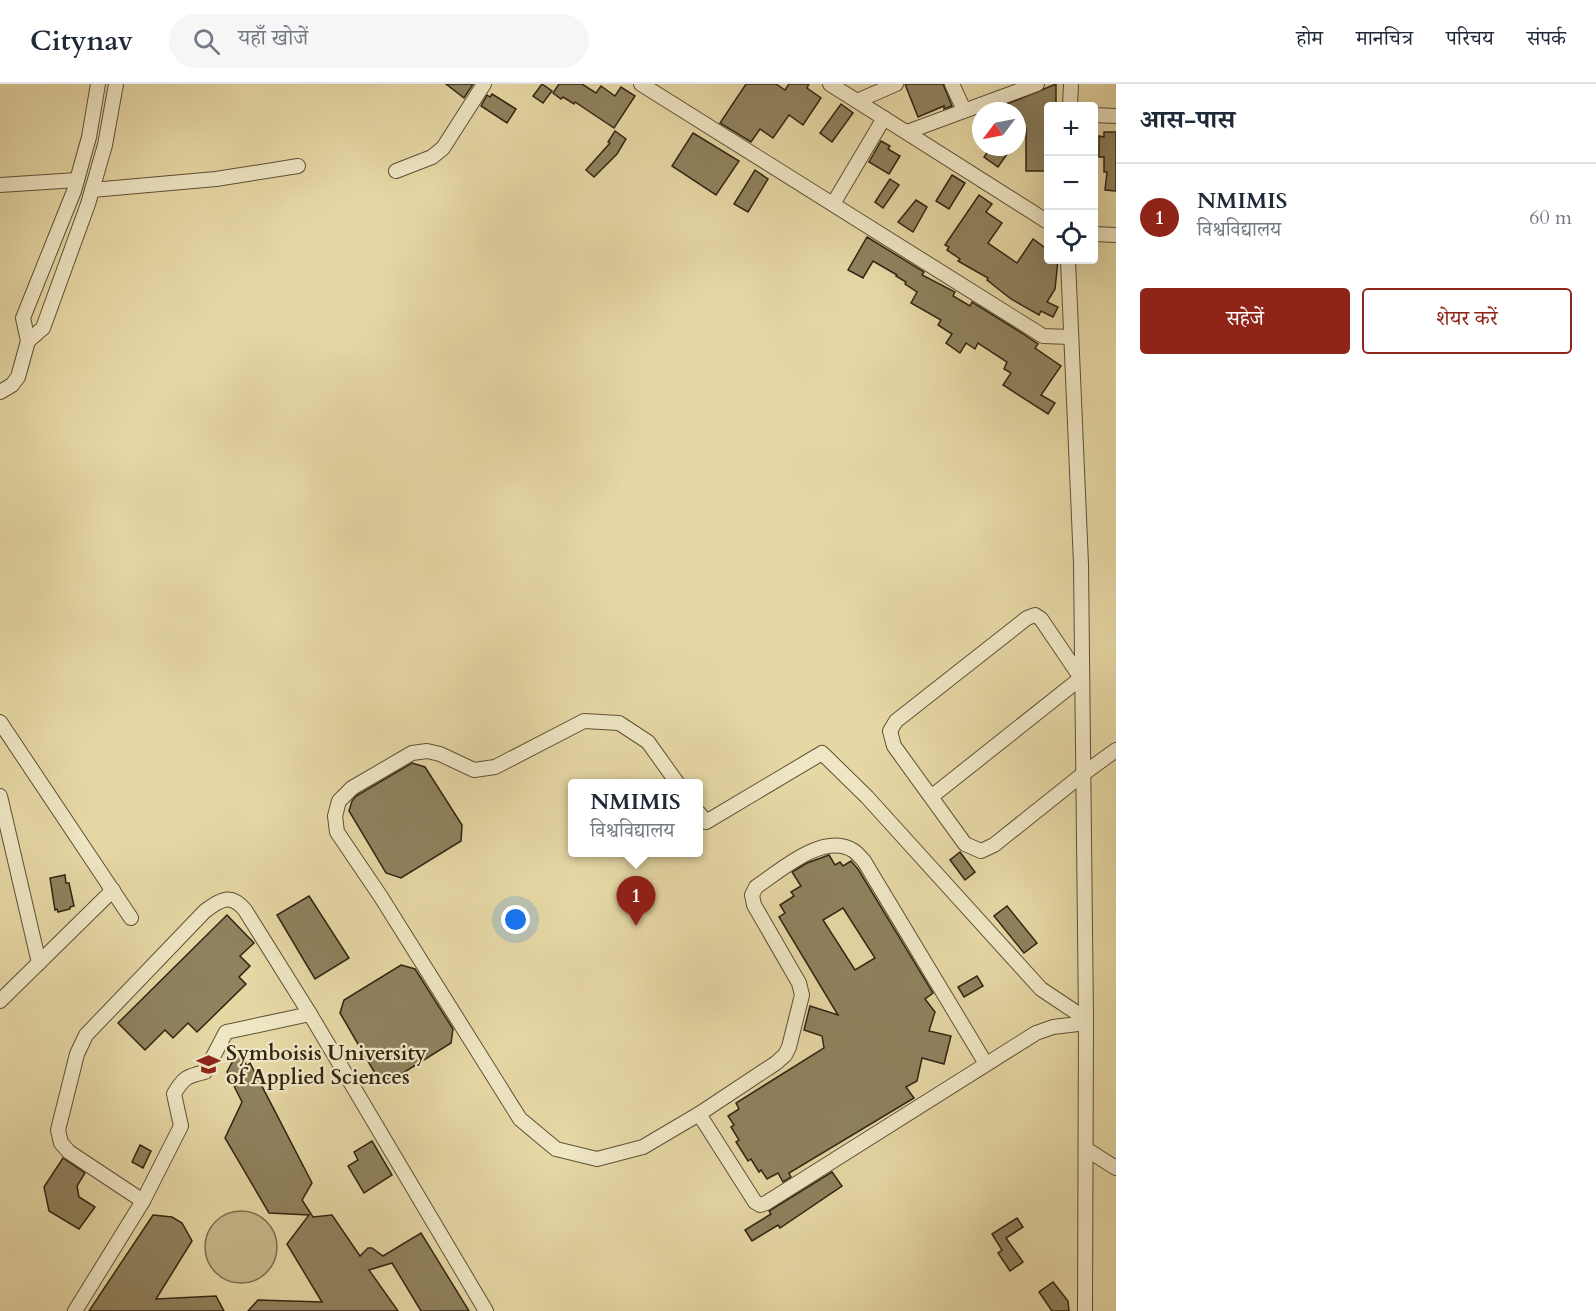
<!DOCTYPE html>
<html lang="hi">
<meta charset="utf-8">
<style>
body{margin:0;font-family:Cardo,"Noto Serif Devanagari",serif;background:#f6f6f7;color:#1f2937}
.controls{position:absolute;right:18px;top:18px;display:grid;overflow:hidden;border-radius:6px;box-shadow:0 6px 24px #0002}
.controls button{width:54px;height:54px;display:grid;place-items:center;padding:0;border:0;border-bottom:2px solid #e0e1e3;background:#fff;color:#1f2937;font:30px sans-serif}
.compass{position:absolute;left:972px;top:18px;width:54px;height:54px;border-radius:50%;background:#fff;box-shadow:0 6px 24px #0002;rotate:238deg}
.you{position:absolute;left:516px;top:836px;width:21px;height:21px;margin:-15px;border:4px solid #fff;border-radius:50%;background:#1a73e8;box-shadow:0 0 0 9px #1a73e833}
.badge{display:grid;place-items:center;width:39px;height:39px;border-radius:50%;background:#8f2418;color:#fff;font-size:20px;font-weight:700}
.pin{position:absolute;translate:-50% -50px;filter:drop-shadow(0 2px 3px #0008)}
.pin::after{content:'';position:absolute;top:32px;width:21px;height:18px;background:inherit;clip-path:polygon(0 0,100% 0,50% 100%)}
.popup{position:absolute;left:568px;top:695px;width:135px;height:78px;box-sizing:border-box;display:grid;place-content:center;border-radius:6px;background:#fff;filter:drop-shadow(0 2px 4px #0005);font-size:20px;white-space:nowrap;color:#747a83}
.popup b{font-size:22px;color:#1f2937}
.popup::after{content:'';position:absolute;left:50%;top:100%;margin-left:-12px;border:12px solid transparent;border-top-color:#fff}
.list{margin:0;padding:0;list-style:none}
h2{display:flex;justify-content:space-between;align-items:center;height:78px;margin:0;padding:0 24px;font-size:26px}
h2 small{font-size:20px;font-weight:400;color:#747a83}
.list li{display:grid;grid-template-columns:39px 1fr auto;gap:18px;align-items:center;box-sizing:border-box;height:108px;padding:0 24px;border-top:2px solid #e0e1e3}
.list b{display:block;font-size:22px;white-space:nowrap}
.list p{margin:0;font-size:20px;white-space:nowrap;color:#747a83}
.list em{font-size:20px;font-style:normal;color:#747a83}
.actions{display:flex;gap:12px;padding:18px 24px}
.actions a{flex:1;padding:14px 0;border:2px solid #8f2418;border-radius:6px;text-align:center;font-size:21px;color:#8f2418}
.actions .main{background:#8f2418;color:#fff}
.icon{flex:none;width:33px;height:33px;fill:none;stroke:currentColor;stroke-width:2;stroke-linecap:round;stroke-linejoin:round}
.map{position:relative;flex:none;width:1116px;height:1227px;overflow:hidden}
header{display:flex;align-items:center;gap:36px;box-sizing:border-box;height:84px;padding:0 30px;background:#fff;border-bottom:2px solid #e0e1e3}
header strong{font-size:28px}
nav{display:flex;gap:33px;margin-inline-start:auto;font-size:21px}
.search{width:420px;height:54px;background:#f6f6f7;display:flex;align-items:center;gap:15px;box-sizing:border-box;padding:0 21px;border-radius:33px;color:#747a83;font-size:22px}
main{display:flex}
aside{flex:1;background:#fff}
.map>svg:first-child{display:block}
</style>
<header>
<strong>Citynav</strong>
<div class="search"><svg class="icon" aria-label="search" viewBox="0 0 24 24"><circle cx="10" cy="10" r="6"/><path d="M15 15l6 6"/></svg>यहाँ खोजें</div>
<nav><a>होम</a><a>मानचित्र</a><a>परिचय</a><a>संपर्क</a></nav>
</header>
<main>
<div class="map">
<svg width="1116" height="1227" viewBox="0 0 1116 1227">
<rect width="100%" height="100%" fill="#e6d8a5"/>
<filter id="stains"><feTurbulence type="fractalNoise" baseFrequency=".00333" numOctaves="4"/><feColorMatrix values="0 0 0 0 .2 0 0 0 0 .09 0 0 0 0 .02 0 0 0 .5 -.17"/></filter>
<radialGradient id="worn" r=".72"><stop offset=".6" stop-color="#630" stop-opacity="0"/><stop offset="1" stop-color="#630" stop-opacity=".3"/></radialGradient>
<circle fill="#c7b98c" stroke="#7c6e4f" stroke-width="1.5" cx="241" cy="1163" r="36"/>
<g fill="#8f825e" stroke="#312412" stroke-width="1.5" fill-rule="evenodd">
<polygon points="446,0 473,0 464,14"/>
<polygon points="542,0 552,7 543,19 533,12"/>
<polygon points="559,0 582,0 596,9 601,2 615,12 621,3 635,12 614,44 575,18 574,20 563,13 561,15 553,9"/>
<polygon points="746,0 776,0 785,6 789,0 809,0 807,4 821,14 803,41 789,31 773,54 760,45 751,58 720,39"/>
<polygon points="905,0 943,0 952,22 944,25 944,22 918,33"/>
<polygon points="1056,0 1056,22 1048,22 1048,87 1026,87 1026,45 1017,56 1017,27 990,27"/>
<polygon points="492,10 516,25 507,39 481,22 487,11 490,13"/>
<polygon points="841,20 853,29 832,58 820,49"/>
<polygon points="615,47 626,55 617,70 594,93 586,86 610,59 608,58"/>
<polygon points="1104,48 1116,48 1116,107 1105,106 1107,88 1104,88 1104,73 1099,73 1099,52 1104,53"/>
<polygon points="693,49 739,77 716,111 672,82"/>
<polygon points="881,57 890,62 888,65 900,72 889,90 869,78"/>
<polygon points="991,63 1012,63 998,83 984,73"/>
<polygon points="755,86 768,95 748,128 734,120"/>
<polygon points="952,91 965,99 949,125 936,117"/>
<polygon points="890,95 899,101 883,124 875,118"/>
<polygon points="979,111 992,120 986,128 1002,139 988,159 1017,179 1033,155 1048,166 1048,176 1058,176 1055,205 1047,218 1058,223 1053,233 1041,227 1039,231 1011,215 987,196 988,194 958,177 960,175 947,166 949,163 945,161"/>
<polygon points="916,116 927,123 913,148 898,138"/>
<polygon points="867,153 924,188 922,191 955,208 953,212 970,222 972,218 1017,246 1038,260 1035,264 1061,282 1041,311 1055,319 1048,330 1003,301 1011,289 1004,285 1007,278 978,259 975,265 966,259 960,269 946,259 952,250 938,241 941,236 911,219 917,208 905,200 906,198 896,192 897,191 873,177 863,194 848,186"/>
<polygon points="412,679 425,683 462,741 461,757 401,794 386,789 349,727 352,717 356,712"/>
<polygon points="960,768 975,788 965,796 950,776"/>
<path d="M829,771L835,781L840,778L843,782L851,777L858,785L933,909L925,915L935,928L929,947L951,952L944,980L922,974L917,997L906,1003L914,1014L789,1089L791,1093L783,1098L778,1089L767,1095L761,1086L759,1088L751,1075L748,1077L736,1058L739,1056L731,1043L734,1041L728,1032L739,1025L736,1019L824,964L822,952L804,946L810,922L838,931L779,833L785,829L780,821L794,812L791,808L801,802L792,788L807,779ZM843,824L875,874L855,886L823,836Z"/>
<polygon points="65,791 66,799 69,799 74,822 70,823 70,825 58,828 57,825 55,826 50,794"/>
<polygon points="309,812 349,874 315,895 277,831"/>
<polygon points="1007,822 1037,859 1024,869 994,832"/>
<polygon points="227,831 254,859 240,872 250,882 239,893 246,900 197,948 188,939 173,954 165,946 145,966 118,939"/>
<polygon points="401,881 415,885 453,945 451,959 392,996 376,991 340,929 344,916"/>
<polygon points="977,892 983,902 964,913 958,903"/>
<polygon points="238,967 247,982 250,979 312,1099 302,1116 313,1133 332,1131 360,1172 368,1164 372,1164 383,1172 421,1149 469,1227 421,1227 392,1179 369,1186 398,1227 248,1227 258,1216 322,1218 287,1160 309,1131 269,1129 225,1054 242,1018 227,988"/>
<polygon points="372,1057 392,1091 364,1109 348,1082 358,1076 354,1068"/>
<polygon points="140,1061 151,1067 143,1084 132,1078"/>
<polygon points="63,1074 85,1089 77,1102 79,1113 95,1123 79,1145 49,1127 44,1103"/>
<polygon points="832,1088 842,1102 780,1144 778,1141 752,1157 745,1146 771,1130 769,1127"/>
<polygon points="153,1131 172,1133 182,1139 192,1157 156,1215 216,1212 224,1227 89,1227"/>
<polygon points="1017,1134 1023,1143 1006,1154 1023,1178 1010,1187 998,1169 1002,1166 992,1150"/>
<polygon points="1053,1198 1068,1217 1069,1227 1052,1227 1039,1208"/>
</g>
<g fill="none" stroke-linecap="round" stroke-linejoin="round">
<defs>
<g id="minor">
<polyline points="641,0 1043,252 1071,253"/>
<polyline points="830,0 1048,138"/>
<polyline points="952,0 964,26"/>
<polyline points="857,17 896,0"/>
<polyline points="1070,22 1071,0"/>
<polyline points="1094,31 1116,32"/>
<polyline points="907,48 1037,0"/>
<polyline points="396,87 432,73 443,64 484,0"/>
<polyline points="0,101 77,96"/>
<polyline points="92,106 216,95 298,82"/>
<polyline points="833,120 884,34"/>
<polyline points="1094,150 1116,151"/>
<polyline points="1068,176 1081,480 1086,935 1085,1227"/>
<polyline points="28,257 43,244 88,120 105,61 116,0"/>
<polyline points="0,308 12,301 18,293 28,257 23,234 74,107 89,53 98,0"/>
<polyline points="0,638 131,834"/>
<path d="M678,700L648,658L619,639L584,637L495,683L474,686L440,670L427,667L412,669L352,704L339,717L335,732L337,748L381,813L520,1035L556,1065L597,1075L643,1063L699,1030L776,979L785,971L789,963L802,911L799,899L754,821L752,811L756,803C780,787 824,747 854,767C857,769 861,774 864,777L986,980"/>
<polyline points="0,712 39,879"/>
<polyline points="931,713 1081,594 1041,535 1035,531 1027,534 896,637 890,647 894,662 965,760 981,767 994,761 1083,690 1116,666"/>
<polyline points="699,729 706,738 822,669 867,713 1041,905 1086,935"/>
<polyline points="0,917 113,806"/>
<polyline points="699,1030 755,1118 760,1121 766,1119 1036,949 1053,943 1086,939"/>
<polyline points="1086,1065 1116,1084"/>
<path d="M143,1117L69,1068L61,1059L58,1046L77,970L86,951L205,827C221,815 231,809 245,826L310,930"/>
<path d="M75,1227L143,1117L181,1042L174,1010C183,994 187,992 205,988L226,948L310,930L486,1227"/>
</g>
</defs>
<use href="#minor" stroke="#5e5137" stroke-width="16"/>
<use href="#minor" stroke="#efe6c4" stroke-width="14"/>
</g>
<defs>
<symbol id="university-bare" viewBox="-9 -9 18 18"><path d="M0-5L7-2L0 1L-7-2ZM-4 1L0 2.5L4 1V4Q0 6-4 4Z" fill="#8f2418" stroke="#efe6c4" stroke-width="2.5" paint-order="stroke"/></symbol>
</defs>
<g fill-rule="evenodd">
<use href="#university-bare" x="192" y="964" width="33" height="33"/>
</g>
<g text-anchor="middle" stroke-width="4.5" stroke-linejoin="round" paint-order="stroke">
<g font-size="21" font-weight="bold" fill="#312412" stroke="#efe6c4" text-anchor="start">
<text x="226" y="976">Symboisis University<tspan x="226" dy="24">of Applied Sciences</tspan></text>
</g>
</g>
<rect width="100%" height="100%" filter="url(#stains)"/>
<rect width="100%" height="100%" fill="url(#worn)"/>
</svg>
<div class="controls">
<button>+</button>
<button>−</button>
<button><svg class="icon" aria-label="locate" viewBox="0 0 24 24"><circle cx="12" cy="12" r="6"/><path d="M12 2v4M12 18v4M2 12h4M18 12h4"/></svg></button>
</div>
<svg class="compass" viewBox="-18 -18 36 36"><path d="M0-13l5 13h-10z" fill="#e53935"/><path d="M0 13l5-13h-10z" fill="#747a83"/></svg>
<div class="you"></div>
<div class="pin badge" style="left:636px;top:842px">1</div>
<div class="popup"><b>NMIMIS</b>विश्वविद्यालय</div>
</div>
<aside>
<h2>आस-पास<small></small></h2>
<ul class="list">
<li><span class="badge">1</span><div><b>NMIMIS</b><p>विश्वविद्यालय</p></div><em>60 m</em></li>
</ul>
<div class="actions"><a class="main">सहेजें</a><a>शेयर करें</a></div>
</aside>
</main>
